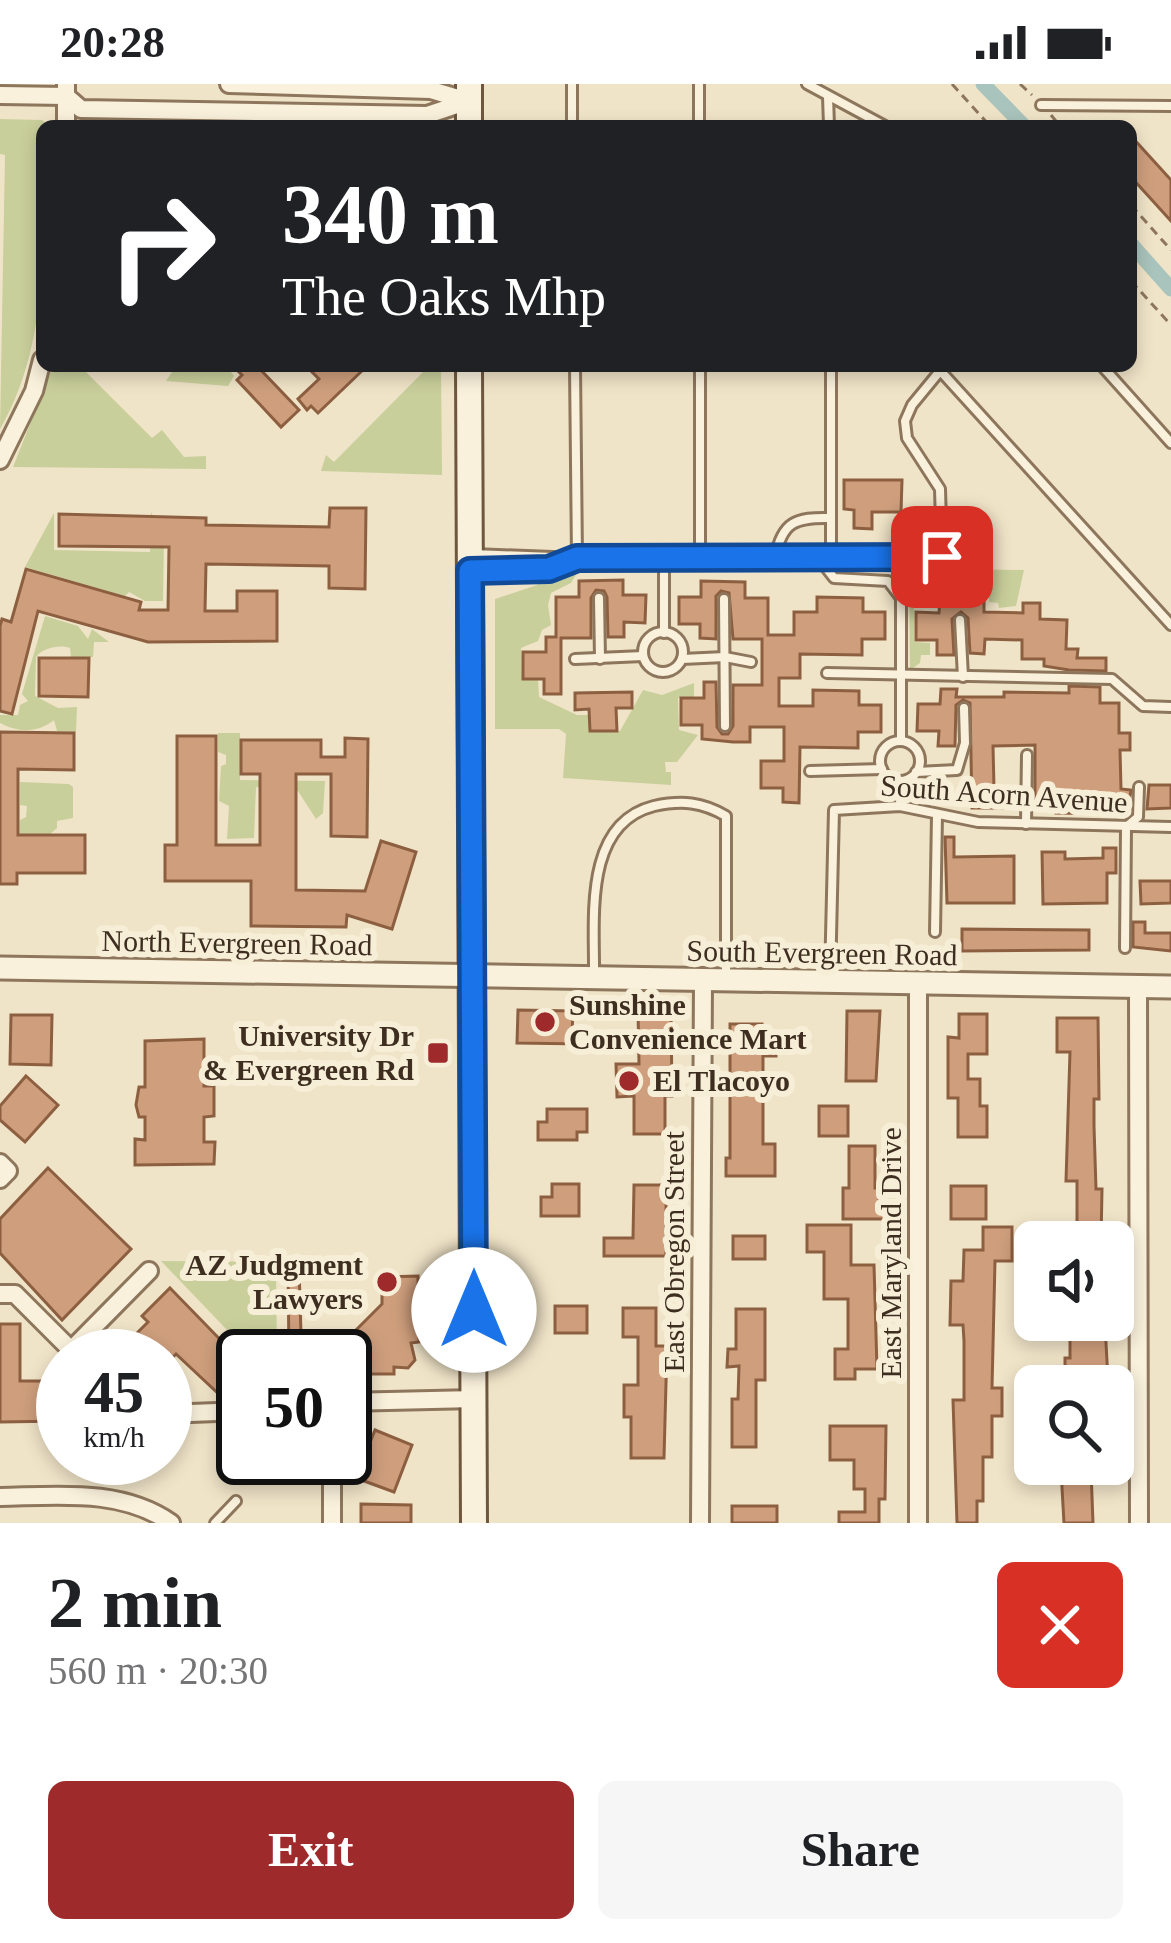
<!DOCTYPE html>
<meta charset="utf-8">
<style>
:root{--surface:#fff;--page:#f6f6f6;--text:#202124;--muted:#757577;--accent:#9e2a2b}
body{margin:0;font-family:"Times New Roman",serif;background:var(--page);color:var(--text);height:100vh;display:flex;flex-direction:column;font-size:45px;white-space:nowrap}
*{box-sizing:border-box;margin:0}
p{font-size:39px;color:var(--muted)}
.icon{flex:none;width:66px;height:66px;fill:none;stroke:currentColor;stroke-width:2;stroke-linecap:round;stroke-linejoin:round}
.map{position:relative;height:1439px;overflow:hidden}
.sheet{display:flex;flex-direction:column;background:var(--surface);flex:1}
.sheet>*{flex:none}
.guide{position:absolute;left:36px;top:36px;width:1101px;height:252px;border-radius:18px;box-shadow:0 6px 18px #0003;background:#202124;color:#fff;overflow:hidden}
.buttons{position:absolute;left:1014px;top:1137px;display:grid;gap:24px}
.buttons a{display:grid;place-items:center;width:120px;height:120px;border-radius:18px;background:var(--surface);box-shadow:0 6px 18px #0003;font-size:60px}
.speed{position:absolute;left:36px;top:1245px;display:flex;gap:24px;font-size:60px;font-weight:700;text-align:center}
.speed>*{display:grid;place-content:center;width:156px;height:156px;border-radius:50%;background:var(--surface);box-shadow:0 6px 18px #0003;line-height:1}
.speed small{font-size:30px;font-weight:400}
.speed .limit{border:6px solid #111;border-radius:18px;background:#fff;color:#111}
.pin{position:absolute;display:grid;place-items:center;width:102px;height:102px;color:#fff;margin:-51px;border-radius:24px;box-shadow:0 6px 18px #0006}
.me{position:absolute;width:132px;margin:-66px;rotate:0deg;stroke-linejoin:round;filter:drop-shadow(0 0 9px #0008)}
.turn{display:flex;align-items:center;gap:42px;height:252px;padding:0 48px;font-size:54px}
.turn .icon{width:156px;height:156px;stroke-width:2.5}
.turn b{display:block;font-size:84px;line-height:102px}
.round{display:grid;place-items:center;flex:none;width:126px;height:126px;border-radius:18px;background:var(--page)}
.overview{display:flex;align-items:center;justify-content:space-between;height:204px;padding:0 48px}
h1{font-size:72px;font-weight:700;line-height:90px}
.button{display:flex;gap:24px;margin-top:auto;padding:24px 48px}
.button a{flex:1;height:138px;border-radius:18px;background:var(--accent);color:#fff;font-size:48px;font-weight:700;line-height:138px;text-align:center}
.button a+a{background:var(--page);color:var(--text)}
.status{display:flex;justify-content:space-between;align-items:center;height:84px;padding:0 60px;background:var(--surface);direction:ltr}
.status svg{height:33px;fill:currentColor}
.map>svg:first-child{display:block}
.green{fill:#c9cf9b}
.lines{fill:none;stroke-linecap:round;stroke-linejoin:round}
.canal{stroke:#a9c4bc;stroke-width:15}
.building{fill:#cf9f7d;stroke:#8d5f41;stroke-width:3}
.service-casing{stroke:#8d765c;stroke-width:14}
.minor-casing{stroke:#8d765c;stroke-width:22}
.tertiary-casing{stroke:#8d765c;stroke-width:27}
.secondary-casing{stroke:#6f573f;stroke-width:30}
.path{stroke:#8d765c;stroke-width:3;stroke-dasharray:9 6;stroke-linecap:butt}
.service{stroke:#faf1dc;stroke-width:8}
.minor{stroke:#faf1dc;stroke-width:16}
.tertiary{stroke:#faf1dc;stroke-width:21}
.secondary{stroke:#faf1dc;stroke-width:24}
.route-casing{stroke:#114b97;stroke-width:30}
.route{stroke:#1a73e8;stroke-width:21}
.poi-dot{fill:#9e2a2b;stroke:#f7eed8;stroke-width:4.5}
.labels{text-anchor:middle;stroke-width:12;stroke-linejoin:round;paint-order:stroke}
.street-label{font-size:30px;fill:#3d2e20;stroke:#f7eed8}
.poi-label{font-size:30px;font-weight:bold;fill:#3d2e20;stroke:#f7eed8;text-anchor:start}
</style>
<div class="status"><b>20:28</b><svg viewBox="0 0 49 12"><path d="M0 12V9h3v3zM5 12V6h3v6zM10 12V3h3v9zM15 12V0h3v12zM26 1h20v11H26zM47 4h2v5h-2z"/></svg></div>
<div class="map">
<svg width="1171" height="1439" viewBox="0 0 1171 1439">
<rect width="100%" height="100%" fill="#f0e4c8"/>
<!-- green -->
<g class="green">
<path d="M 0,35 L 42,36 L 49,42 L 42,42 C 42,143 53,254 0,345 L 5,71 L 0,70 Z"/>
<polygon points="53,282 80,282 152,354 162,346 184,373 206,372 206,385 13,383"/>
<polygon points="176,282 226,282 234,292 228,302 166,297"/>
<polygon points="419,282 441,282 442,391 321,387 326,371 334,378 424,287"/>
<polygon points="151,428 164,454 163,517 145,517 129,508 125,512 25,483 54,429 54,466 150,468"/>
<polygon points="909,484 1024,486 1016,522 999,524 998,519 989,518 989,510 966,510 964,523 958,524 957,509 929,510 924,521 914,524 914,558 930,559 930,571 921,571 920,579 910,586"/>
<polygon points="546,489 577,489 571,499 551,509 548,521 551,541 542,546 538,557 521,564 522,592 538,595 539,613 577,631 589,631 590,646 620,647 643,606 662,611 694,599 694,613 678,614 679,646 698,651 677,678 665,678 666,688 671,688 671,701 563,694 566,650 559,645 495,645 495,515 537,501"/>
<path d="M 45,532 L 78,542 L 88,555 L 92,545 L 109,558 L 94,558 L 93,573 L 71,573 L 70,564 C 61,560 42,564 36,573 L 35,612 L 58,624 L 77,623 L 76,648 L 57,647 L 54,636 C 37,650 17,648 0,639 L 0,631 L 18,631 L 20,621 L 28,617 L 22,610 Z"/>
<polygon points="218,649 240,649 240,696 325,697 323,729 316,735 298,707 256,703 254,754 227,755 229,722 219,717 221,682 226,680 226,671 218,668"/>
<polygon points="20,698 69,700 73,703 73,734 57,737 57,744 50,750 36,750 34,773 19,762 20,736 26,733 27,722 20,721"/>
<polygon points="161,1177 276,1178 277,1272 252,1272"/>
</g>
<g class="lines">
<!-- canal -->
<g class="canal">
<polyline points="983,0 1024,42"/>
<polyline points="1131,160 1171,205"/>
</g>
</g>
<!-- building -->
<g class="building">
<polygon points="1131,52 1171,96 1171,137 1131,93"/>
<polygon points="233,282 257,282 299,326 281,343 237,296 242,291"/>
<polygon points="306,282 367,282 318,329 311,322 307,326 298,315 319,295"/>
<polygon points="844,396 902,396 901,428 872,428 872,445 854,444 854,426 844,425"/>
<polygon points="330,424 366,424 365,505 329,504 329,482 206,480 205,527 237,527 237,507 277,507 277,557 148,558 38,527 12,630 0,627 0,542 2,535 11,538 26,485 141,518 139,526 168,526 169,463 59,462 59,430 206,434 206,441 329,443"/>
<polygon points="623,496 623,511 646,511 645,539 624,538 624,553 608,553 607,513 604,507 596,506 591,514 591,554 561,554 561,610 544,610 544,595 523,595 523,568 546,568 546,553 556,553 556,513 579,513 579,497"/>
<polygon points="701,497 745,498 745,514 768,514 768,551 794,551 794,528 817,528 817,513 863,514 863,528 885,528 885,555 862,555 862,571 800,570 800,594 779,594 779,622 813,622 813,606 859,607 859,621 881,621 881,648 858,648 858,664 800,663 799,719 783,718 783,704 761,704 761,677 784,677 784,643 750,643 750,658 733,658 702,655 702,641 681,641 681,614 704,614 704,598 716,598 717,643 722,650 728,650 733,642 733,601 762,601 762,555 733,555 729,509 721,507 716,512 716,555 700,554 700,540 679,540 679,513 701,513"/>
<polygon points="940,513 984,513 984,528 1023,529 1023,519 1040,519 1040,535 1067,536 1066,565 1078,565 1077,574 1106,574 1106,587 1069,586 1044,582 1044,575 1022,575 1022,556 985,555 984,570 970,569 968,534 961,528 952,535 954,571 937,571 937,556 916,556 916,528 939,529"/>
<polygon points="39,574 89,574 88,613 39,612"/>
<polygon points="1069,602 1100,603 1100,619 1119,619 1119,649 1130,649 1130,666 1120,666 1121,705 1131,706 1127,730 1056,729 1056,720 1035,721 1035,661 993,662 994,704 1002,704 1003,724 972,724 970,619 963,616 956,621 955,662 938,662 939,647 917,647 918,620 940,620 941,605 957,605 956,613 1004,613 1004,608 1069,609"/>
<polygon points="632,608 632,624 616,624 617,647 590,647 589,625 575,626 575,609"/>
<polygon points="0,648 74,649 74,686 18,685 18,751 85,751 85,789 17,789 17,800 0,800"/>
<polygon points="177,652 216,652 216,761 260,761 260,690 241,690 241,656 321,656 321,673 345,673 345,654 368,655 367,753 331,752 331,690 296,690 296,806 365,807 381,757 416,768 392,845 347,831 346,843 251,842 251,797 165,797 165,761 177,761"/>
<polygon points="1149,701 1171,701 1171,724 1147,725"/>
<polygon points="945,753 954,753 954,773 1014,772 1014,819 947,819"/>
<polygon points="1103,764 1116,764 1116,789 1107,789 1107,819 1043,820 1042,768 1065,768 1065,775 1103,774"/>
<polygon points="1140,797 1171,797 1171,819 1141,820"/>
<polygon points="1133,838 1145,838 1145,849 1171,849 1171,867 1133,863"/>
<polygon points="962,845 1089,846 1089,866 962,867"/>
<polygon points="518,926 573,927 572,950 581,960 517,959"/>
<polygon points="638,926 671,926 672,1012 665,1012 665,1050 634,1050 634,1012 617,1013 616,980 639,980"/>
<polygon points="847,927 880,927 876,997 846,997"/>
<polygon points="959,930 987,930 987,970 968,970 968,995 980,995 980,1022 987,1022 987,1053 958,1053 958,1014 948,1014 948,953 959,954"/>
<polygon points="11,931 52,931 51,981 10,980"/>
<polygon points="1057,934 1098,934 1099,1015 1094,1015 1094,1042 1096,1105 1102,1105 1101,1158 1054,1158 1054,1144 1077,1144 1077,1097 1066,1097 1070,968 1057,968"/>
<polygon points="730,940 762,940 762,954 776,954 776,972 763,972 763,1060 775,1060 775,1092 726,1092 726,1074 730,1074"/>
<polygon points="204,955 204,1002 214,1002 214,1032 204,1033 204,1058 215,1058 214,1080 135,1081 135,1055 145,1056 145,1033 139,1033 136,1021 139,1003 145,1003 145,957"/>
<polygon points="26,992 58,1021 25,1058 0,1036 0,1022"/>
<rect x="819" y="1022" width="29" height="30"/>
<polygon points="547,1025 587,1025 587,1048 577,1048 577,1056 538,1056 538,1038 547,1038"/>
<polygon points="849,1062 875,1062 875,1104 879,1104 879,1116 885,1116 885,1135 843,1135 843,1104 849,1104"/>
<polygon points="48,1084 131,1165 62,1236 0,1169 0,1135"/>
<polygon points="552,1100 579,1100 579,1132 541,1132 541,1113 552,1113"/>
<polygon points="634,1101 666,1101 666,1172 604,1172 604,1154 633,1154"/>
<rect x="951" y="1102" width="35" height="33"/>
<polygon points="807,1141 851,1141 851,1181 874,1181 877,1285 855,1285 855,1295 835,1295 835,1265 848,1265 848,1215 824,1215 824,1168 807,1168"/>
<polygon points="983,1143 1012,1143 1012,1177 995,1177 992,1304 1002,1304 1002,1332 992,1332 992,1373 983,1373 983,1417 977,1417 977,1439 957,1439 953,1316 964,1316 964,1257 963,1241 950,1241 951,1197 963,1197 964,1166 983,1166"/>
<rect x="733" y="1152" width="32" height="23"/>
<polygon points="288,1182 299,1182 301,1250 352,1250 382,1220 382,1193 418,1192 419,1258 411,1259 415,1276 408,1284 394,1283 394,1290 345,1290 345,1272 289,1272"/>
<polygon points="170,1204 243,1279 243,1296 224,1315 176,1270 165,1281 165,1272 106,1272 128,1249 132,1254 148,1238 142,1232"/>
<rect x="555" y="1222" width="32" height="27"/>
<polygon points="623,1224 656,1224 656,1262 667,1262 664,1374 631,1374 631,1333 624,1333 624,1301 638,1301 638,1253 623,1253"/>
<polygon points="736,1225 765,1225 765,1296 756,1296 756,1363 732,1363 732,1315 738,1315 739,1282 727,1283 728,1265 736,1265"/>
<polygon points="1070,1236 1093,1236 1093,1241 1105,1241 1108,1295 1065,1295 1065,1274 1070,1274"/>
<polygon points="0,1240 20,1240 20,1297 63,1297 63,1337 0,1338"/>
<polygon points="830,1342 886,1342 885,1415 879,1415 879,1439 839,1439 839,1428 865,1428 865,1405 854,1405 854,1376 830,1376"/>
<polygon points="375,1346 412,1361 394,1408 356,1394"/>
<polygon points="1061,1386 1091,1386 1093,1439 1064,1439"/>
<polygon points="361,1420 411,1421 411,1439 361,1439"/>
<rect x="732" y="1422" width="45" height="17"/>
</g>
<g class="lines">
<!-- service casing -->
<g class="service-casing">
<g id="service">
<polyline points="572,0 572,42"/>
<polyline points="699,0 699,42"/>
<polyline points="807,0 885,42"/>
<polyline points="828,12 829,42"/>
<polyline points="1041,21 1171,22"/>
<polyline points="575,282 577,474"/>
<polyline points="700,282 700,475"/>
<polyline points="831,282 831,474 827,485 834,494 888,497 901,514 901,657"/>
<polyline points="936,282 1171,541"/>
<polyline points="1102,282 1171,359"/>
<polyline points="473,470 604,475 942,473 940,405 907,354 905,337 912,321 940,287"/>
<path d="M 775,474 C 782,438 795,433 831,434"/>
<polyline points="664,475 664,549"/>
<polyline points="472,487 549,485 575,475"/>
<polyline points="599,514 600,575"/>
<polyline points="724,515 725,642"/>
<polyline points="960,536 963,593"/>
<circle cx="663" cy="568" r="20"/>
<polyline points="575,575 643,572"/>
<polyline points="682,575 725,573 751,578"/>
<polyline points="827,589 1112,595 1143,622 1171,623"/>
<circle cx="900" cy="677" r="20"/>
<polyline points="810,687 882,685"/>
<polyline points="916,688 957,686 965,659 964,624"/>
<polyline points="900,722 901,697"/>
<polyline points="1026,740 1027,671"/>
<polyline points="935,848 937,731"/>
<polyline points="1125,864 1126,743 1138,733 1139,703"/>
<path d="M 594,894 C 595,837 582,740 654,722 C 682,716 702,718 726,732 L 726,893"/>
<polyline points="830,895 834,726 900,722 978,738 1171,743"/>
<polyline points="215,1439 236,1417"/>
</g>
</g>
<!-- minor casing -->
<g class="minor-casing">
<g id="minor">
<polyline points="229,0 431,6 468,17"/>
<polyline points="0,11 66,12 81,25 427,31 469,17"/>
<polyline points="66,42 66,0"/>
<polyline points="0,376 34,307 42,276"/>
<polyline points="918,899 918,1439"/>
<polyline points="1138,903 1139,1439"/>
<polyline points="0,1079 8,1087 0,1095"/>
<polyline points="0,1210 15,1210 76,1271"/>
<polyline points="71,1266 149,1187"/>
<polyline points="345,1318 475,1315"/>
<polyline points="165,1330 243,1327"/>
<polyline points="332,1374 332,1439"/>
<path d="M 0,1413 C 57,1412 121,1404 171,1439"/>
<polyline points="700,1439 703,898"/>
</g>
</g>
<!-- tertiary casing -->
<g class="tertiary-casing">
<polyline id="tertiary" points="0,884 1171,903"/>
</g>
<!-- secondary casing -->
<g class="secondary-casing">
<g id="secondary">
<polyline points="469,0 469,42"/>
<polyline points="469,282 474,1439"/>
</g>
</g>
<!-- path -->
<g class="path">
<polyline points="952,0 990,42"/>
<polyline points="1020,0 1032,11"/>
<polyline points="1051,31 1060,42"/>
<polyline points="1131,121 1171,166"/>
<polyline points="1131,197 1171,241"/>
</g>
<!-- service -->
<use href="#service" class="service"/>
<!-- minor -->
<use href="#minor" class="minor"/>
<!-- tertiary -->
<use href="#tertiary" class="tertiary"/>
<!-- secondary -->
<use href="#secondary" class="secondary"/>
</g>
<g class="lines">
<!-- route casing -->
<g class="route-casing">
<polyline id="route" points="474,1226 470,487 549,485 577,474 942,473"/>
</g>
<!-- route -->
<use href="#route" class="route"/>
</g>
<!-- markers -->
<g class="poi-dot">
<circle cx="545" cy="938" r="12"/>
<rect x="426" y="957" width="24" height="24" rx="6"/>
<circle cx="629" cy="997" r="12"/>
<circle cx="387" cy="1198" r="12"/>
</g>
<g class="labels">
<!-- street labels -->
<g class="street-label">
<text transform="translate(1004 710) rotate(4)" y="10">South Acorn Avenue</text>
<text transform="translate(237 859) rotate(1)" y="10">North Evergreen Road</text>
<text transform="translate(822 869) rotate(1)" y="10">South Evergreen Road</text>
<text transform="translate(674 1168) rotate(-90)" y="10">East Obregon Street</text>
<text transform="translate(891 1169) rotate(-90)" y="10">East Maryland Drive</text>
</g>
<!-- poi labels -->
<g class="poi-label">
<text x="569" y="931">Sunshine<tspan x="569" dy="34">Convenience Mart</tspan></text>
<text x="414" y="962" text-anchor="end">University Dr<tspan x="414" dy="34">&amp; Evergreen Rd</tspan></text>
<text x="653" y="1007">El Tlacoyo</text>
<text x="363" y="1191" text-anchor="end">AZ Judgment<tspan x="363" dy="34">Lawyers</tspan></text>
</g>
</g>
</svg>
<div class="buttons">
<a><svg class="icon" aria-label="sound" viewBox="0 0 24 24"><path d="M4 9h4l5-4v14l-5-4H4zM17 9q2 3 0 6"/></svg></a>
<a><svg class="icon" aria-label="search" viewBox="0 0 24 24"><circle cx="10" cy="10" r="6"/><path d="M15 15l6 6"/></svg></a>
</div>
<div class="speed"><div>45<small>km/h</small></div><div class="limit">50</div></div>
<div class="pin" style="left:942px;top:473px;background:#d93025"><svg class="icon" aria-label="arrive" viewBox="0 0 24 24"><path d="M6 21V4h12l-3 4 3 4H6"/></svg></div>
<svg class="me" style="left:474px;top:1226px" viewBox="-20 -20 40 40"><circle r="19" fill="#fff"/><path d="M0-13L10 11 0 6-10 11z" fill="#1a73e8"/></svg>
<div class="guide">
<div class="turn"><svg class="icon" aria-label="right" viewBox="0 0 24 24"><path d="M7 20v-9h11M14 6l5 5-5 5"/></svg><div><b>340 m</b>The Oaks Mhp</div></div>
</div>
</div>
<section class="sheet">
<div class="overview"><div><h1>2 min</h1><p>560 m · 20:30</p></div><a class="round" style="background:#d93025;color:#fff"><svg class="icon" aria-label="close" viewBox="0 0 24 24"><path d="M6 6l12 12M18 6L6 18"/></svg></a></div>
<div class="button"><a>Exit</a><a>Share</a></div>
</section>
